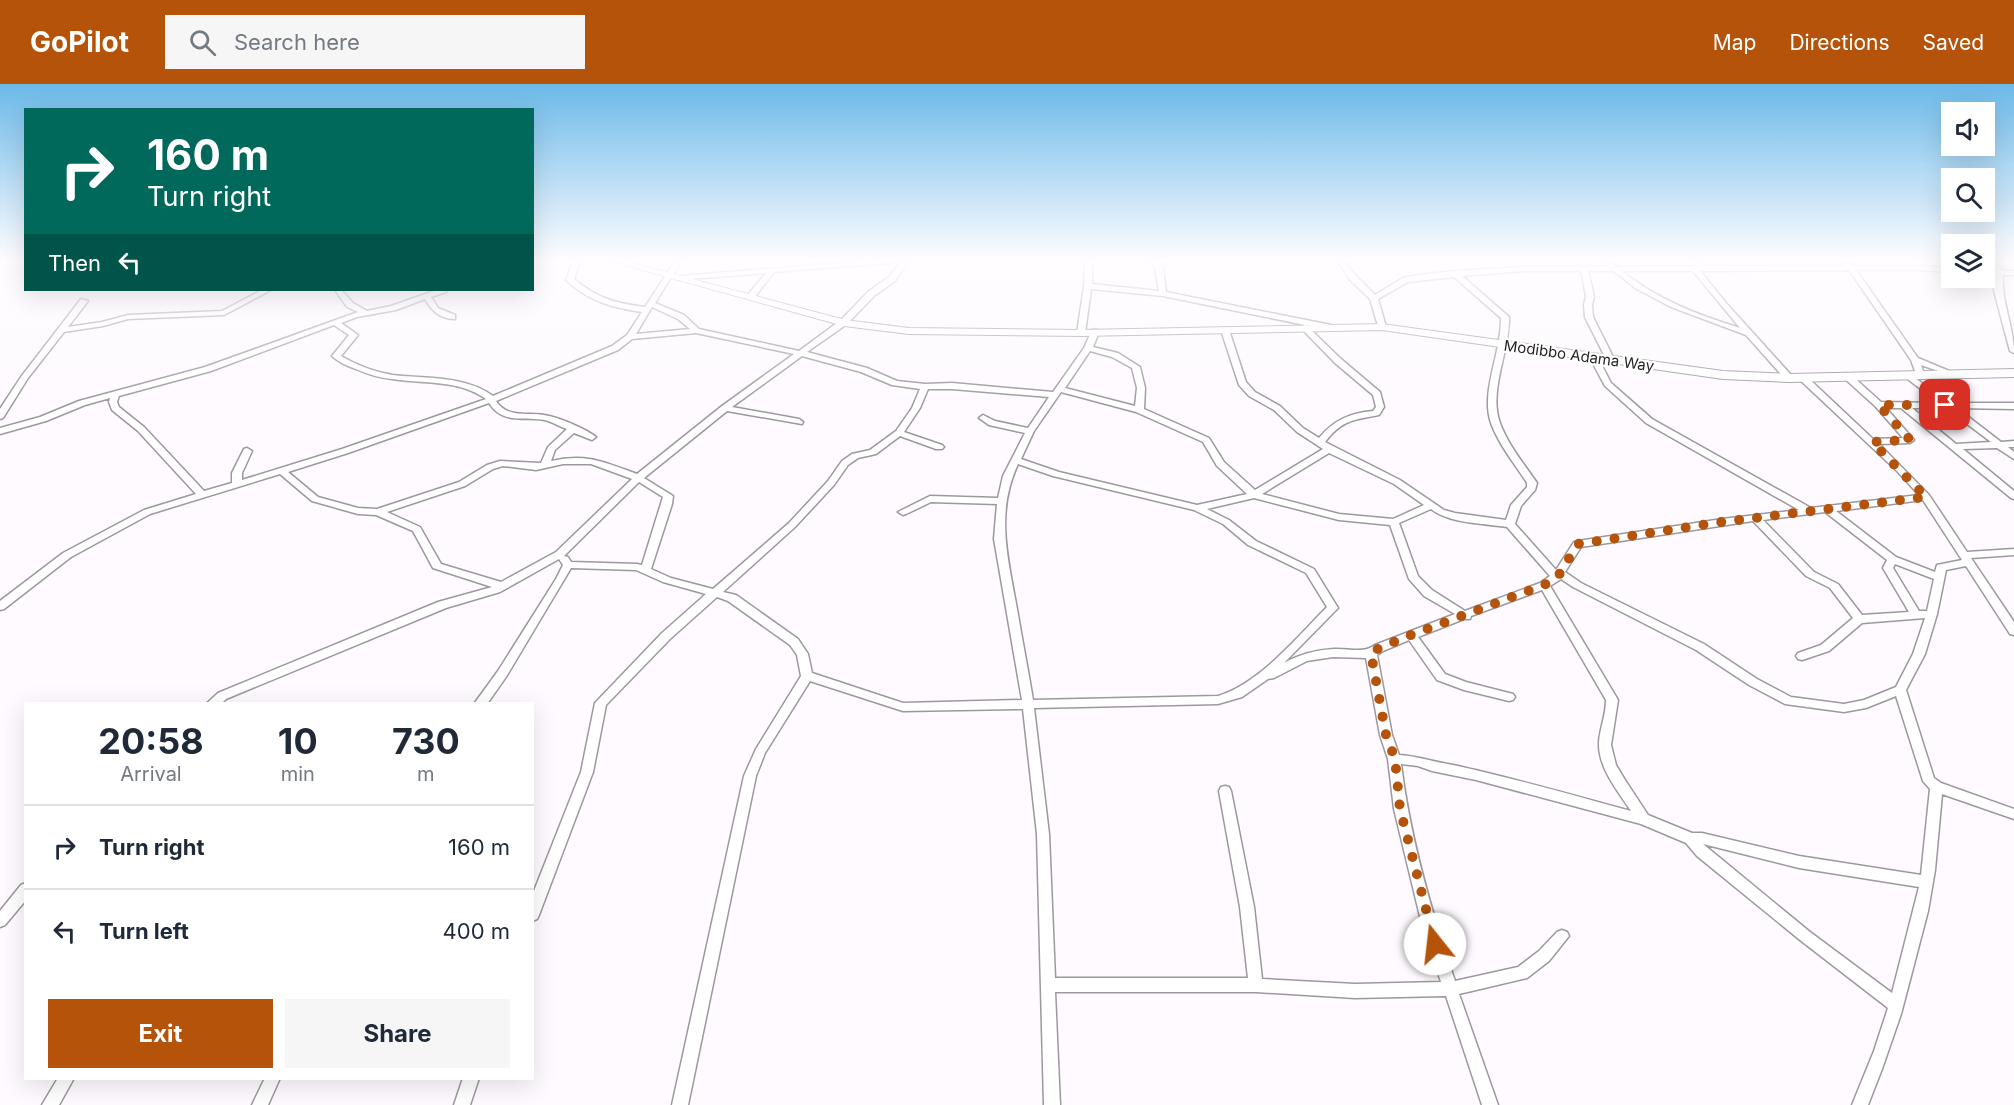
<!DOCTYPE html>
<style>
:root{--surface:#fff;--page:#f6f6f7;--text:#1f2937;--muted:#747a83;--line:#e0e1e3;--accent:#b45309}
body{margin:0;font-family:Inter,sans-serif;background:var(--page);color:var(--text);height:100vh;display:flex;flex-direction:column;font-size:22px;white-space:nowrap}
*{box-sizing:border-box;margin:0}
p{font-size:20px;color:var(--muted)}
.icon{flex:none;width:33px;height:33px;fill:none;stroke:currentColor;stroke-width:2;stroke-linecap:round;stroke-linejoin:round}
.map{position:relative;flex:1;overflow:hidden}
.drawer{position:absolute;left:24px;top:618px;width:510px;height:378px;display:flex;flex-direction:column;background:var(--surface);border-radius:0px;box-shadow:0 6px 24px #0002}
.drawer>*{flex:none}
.hud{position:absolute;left:24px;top:24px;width:510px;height:183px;border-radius:0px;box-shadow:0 6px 24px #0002;background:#00695c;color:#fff;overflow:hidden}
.controls{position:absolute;left:1941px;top:18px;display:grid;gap:12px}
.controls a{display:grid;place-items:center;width:54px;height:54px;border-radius:0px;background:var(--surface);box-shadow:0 6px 24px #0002;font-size:30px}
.pin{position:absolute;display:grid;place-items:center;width:51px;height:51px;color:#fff;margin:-26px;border-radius:12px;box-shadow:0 3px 9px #0006}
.me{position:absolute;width:66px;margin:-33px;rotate:344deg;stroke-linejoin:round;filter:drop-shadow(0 0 4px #0008)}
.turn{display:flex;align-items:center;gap:21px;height:126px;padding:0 24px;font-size:27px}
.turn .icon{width:78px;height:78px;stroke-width:2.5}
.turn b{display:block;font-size:42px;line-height:51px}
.then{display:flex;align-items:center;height:57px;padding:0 24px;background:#0003;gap:12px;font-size:22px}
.eta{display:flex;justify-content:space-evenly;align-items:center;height:102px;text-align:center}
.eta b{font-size:36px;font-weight:700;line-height:42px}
.button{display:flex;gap:12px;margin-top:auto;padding:12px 24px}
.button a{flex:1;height:69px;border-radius:0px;background:var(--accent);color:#fff;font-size:24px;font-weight:700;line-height:69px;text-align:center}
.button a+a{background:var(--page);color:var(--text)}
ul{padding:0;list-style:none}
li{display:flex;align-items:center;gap:18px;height:84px;padding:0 24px;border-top:2px solid var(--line)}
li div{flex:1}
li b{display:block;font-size:22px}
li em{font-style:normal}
header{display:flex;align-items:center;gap:36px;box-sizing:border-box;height:84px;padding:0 30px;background:var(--accent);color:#fff}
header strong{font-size:28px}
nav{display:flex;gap:33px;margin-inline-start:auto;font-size:21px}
.search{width:420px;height:54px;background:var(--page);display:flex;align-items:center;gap:15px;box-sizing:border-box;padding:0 21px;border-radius:0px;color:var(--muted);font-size:22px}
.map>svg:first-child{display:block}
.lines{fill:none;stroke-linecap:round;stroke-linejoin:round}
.street-casing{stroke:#9d989d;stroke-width:3}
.secondary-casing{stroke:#9d989d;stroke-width:2}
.street{fill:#fff;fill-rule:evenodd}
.secondary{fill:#fff;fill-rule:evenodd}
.route{stroke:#b45309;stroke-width:10;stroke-dasharray:0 18}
.labels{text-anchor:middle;stroke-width:4.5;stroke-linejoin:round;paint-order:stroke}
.far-street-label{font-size:15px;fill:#262426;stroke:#fff}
</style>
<header>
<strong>GoPilot</strong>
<div class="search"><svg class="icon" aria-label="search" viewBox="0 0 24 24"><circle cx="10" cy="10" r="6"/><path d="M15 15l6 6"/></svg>Search here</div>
<nav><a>Map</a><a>Directions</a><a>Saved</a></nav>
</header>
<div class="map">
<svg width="2014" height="1021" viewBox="0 0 2014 1021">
<rect width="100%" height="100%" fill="#fefaff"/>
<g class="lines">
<!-- street casing -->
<g class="street-casing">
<g id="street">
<path d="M 573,177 L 580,177 L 574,195 C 598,215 615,219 645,223 L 675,177 L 681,177 L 655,219 L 684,231 L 699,245 L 799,267 L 841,236 L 869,207 L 889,193 L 902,177 L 908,177 L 895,197 L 875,211 L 847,240 L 807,268 L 867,284 L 897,297 L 925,300 L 952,299 L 1053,308 L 1084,264 L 1092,246 L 1098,246 L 1099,248 L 1093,263 L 1118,269 L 1140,283 L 1145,304 L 1144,325 L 1209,354 L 1224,378 L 1255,406 L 1323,365 L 1297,348 L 1274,326 L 1249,312 L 1239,301 L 1221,246 L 1222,244 L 1228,244 L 1229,246 L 1246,298 L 1255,308 L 1280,322 L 1303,344 L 1319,354 C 1334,336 1350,329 1373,327 L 1376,323 L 1373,311 L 1335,279 L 1302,245 L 1301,243 L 1305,241 L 1163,212 L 1091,205 L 1085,249 L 1084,251 L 1078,251 L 1077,249 L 1084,202 L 1085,177 L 1092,177 L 1092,200 L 1159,207 L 1155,183 L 1151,177 L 1158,177 L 1163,183 L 1166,208 L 1331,241 L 1331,245 L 1328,245 L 1306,241 L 1341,275 L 1380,308 L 1384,323 L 1379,331 C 1353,336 1342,336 1325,358 L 1400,396 L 1444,426 L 1455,429 L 1506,436 L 1511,421 L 1527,403 L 1527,399 C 1515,380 1499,361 1491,339 C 1480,307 1502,268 1501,234 L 1454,193 L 1408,198 L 1378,215 L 1386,243 L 1385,245 L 1379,245 L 1370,215 L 1350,196 L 1338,177 L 1344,177 L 1356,192 L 1375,211 L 1403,194 L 1419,191 L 1454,187 L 1524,183 L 1609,183 L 1604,177 L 1611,177 L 1617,183 L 1695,182 L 1696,177 L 1702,177 L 1703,182 L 1846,182 L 1844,180 L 1848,178 L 1853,182 L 1919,182 L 1952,184 L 1952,188 L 1919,186 L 1856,186 L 1918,274 L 1954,289 L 1950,291 L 1921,281 L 1924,290 L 1920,292 L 1916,290 L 1911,276 L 1849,186 L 1700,187 L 1726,219 L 1792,292 L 1792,296 L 1786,296 L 1746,251 L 1671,223 L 1635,204 L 1614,187 L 1588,187 L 1594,212 L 1592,221 L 1593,233 L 1615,277 L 1611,279 L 1607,277 L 1585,233 L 1584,221 L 1586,212 L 1581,187 L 1524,187 L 1462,192 L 1509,233 C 1510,267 1488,307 1500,339 C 1508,361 1524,380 1537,399 L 1535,406 L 1521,422 L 1515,440 L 1556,486 L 1574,458 L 1578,457 L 1722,435 L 1799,426 L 1646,339 L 1605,302 L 1590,274 L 1591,272 L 1597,272 L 1611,299 L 1652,335 L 1811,424 L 1919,411 L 1897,387 L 1800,296 L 1800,292 L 1806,292 L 1873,355 L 1903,354 L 1876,323 L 1844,294 L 1844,290 L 1850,290 L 1881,318 L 1939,319 L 1905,293 L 1904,291 L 1908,289 L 1950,319 L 2014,319 L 2014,325 L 1957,324 L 2001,358 L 2014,357 L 2014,363 L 2008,363 L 2014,368 L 2014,375 L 1997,364 L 1963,365 L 2014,407 L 2014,415 L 2011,414 L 1901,324 L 1886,324 L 1914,356 L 1910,359 L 1879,360 L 1929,411 L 1967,468 L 2014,465 L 2014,471 L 1971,474 L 2014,538 L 2014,551 L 2010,550 L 1966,482 L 1946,486 L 1937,530 L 1925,570 L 1906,606 L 1934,694 L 1941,699 L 2014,725 L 2014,735 L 1942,710 L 1935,786 L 1928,827 L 1901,930 L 1882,985 L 1868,1021 L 1852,1021 L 1874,967 L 1888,924 L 1800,856 L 1697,772 L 1686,759 L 1641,740 L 1476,696 L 1432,687 L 1418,682 L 1401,680 C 1410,754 1431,827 1455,897 L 1518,883 L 1539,867 L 1557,848 L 1562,846 L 1567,848 L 1569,852 L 1549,877 L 1527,894 L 1459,910 L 1498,1021 L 1482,1021 L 1446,912 L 1355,914 L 1256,908 L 1055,908 L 1060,1021 L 1044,1021 L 1037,750 L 1023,625 L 903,627 L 810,597 L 765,669 L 756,692 L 688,1021 L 672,1021 L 744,692 L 756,665 L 801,592 L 797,571 L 790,561 L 728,517 L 717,513 L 670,555 L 606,621 L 593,688 L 539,831 L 537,835 L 532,837 L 532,812 L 581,688 L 595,619 L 662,549 L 706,510 L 663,498 L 636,486 L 571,484 L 506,593 L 487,620 L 474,620 L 498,587 L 556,495 L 563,481 L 559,475 L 500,508 L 446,524 L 226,615 L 221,620 L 206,620 L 218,609 L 438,518 L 492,503 L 433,484 L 413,447 L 376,431 L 358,430 L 312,417 L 280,390 L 150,430 L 71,473 L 4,525 L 0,526 L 0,517 L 63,469 L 144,426 L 196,410 L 138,347 L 112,326 L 109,318 L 110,314 L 85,321 L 46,337 L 0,350 L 0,344 L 40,333 L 79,317 L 205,283 L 358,228 L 347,223 L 335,206 L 341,206 L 353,219 L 367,227 L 391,222 L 437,206 L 446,206 L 446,208 L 431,213 L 438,224 L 455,231 L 455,235 C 440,235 432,227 425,215 L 396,226 L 357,233 L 341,239 L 358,251 L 341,272 C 356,281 375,288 393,291 C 427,295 464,291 493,312 L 612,262 L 627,251 L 642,228 C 613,224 588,217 566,196 ZM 1622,187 L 1693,187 L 1740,244 C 1698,231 1656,215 1622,187 ZM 652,223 L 678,235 L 690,245 L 636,250 ZM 334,241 L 349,251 L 332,272 C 339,278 347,282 356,285 C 367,290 380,294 392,295 C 424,300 458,295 486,315 L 342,365 L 242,396 L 242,389 L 252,367 L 247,364 L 244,365 L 232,389 L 232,399 L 204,407 L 144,343 L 119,323 L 117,318 L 119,312 L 211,287 ZM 696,249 L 794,270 L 722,322 L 637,390 C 604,378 586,369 551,377 L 555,366 L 574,349 L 592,356 L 596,353 C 588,346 560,334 549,332 C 530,327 509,336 496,317 L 618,266 L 632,255 ZM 1090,267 L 1112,273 L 1132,284 L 1137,304 L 1135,322 L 1065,304 ZM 802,272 L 861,288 L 892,301 L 920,305 L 912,324 L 896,347 L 870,366 L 852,370 L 842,377 L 828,397 L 789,439 L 713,505 L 671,494 L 651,485 L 672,420 L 673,412 L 644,394 L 727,327 L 802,340 L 803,338 L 799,335 L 732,323 ZM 928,305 L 952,305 L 1049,313 L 1028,344 L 995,337 L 983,331 L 979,334 L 989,341 L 1025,349 L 1003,392 L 998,414 L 930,412 L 898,428 L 903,431 L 906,430 L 931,418 L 997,420 L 994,455 L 1022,616 L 903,619 L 812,589 L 808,570 L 798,555 L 736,511 L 723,508 L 795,443 L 834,401 L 848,381 L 858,374 L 876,370 L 900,352 L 936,365 L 942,365 L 944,363 L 942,361 L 904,348 L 920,324 ZM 1061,308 L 1136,328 L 1203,358 L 1217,382 L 1247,410 L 1197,421 L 1059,388 L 1021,375 L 1034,347 ZM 489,319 C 503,341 524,332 545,336 C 553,338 560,343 567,345 L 548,363 L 541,379 L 500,377 L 487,381 L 459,398 L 377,425 L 358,424 L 318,413 L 288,388 L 348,369 ZM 1912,324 L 1946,324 L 1991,358 L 1956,360 ZM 1329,369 L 1394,400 L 1424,421 L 1393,435 L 1339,430 L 1262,410 ZM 563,380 L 591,380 L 632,395 L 556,468 L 501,498 L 441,480 L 420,443 L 387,428 L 465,402 L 493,385 L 503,382 L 536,386 ZM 1018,380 L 1053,392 L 1194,426 L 1223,440 L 1248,461 L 1306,489 L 1327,523 C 1296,554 1260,599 1218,612 L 1033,616 C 1028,585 1022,555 1017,525 C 1008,475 995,429 1018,380 ZM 639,398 L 663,413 L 642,481 L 637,480 L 571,478 L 568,473 L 564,472 ZM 1254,414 L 1339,436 L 1390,441 L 1409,495 L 1424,512 L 1455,530 L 1375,561 C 1364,570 1348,564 1334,565 C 1316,566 1300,570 1284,579 L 1338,524 L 1314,485 L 1256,457 L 1229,436 L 1207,425 ZM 1923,416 L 1962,476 L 1937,481 L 1935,488 L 1896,473 L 1836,427 ZM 1431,425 C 1451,440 1482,439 1507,443 L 1550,492 L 1540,499 L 1465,527 L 1432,506 L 1418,492 L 1399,439 ZM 1825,428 L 1887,476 L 1883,484 L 1909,528 L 1862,531 L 1838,500 L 1814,488 L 1763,436 ZM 1753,437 L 1806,492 L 1830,504 L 1853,534 L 1821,561 L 1798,569 L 1796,572 L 1798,575 L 1802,576 L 1829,567 L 1862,539 L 1925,534 L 1913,570 L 1896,603 L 1864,616 L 1844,620 L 1791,613 L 1757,595 L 1704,560 L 1581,499 L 1565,488 L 1581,463 ZM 1895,480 L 1934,495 L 1927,527 L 1919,527 L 1893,484 ZM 1561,495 L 1573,503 L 1696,566 L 1749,601 L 1785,620 L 1844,628 L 1866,624 L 1896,612 L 1923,697 L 1930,705 L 1921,791 L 1799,772 L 1702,749 L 1692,749 L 1648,731 L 1625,696 L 1616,681 L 1611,661 L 1618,616 L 1550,502 ZM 1542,506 L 1606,616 C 1606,631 1600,644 1599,658 C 1598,684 1618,707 1631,727 C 1572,711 1513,694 1453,681 C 1434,678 1417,672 1399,671 L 1392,651 L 1377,571 L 1383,567 L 1409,556 L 1437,596 L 1464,606 L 1509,617 L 1513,616 L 1515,613 L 1513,610 L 1466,598 L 1445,590 L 1418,553 L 1464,535 L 1470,535 L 1471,532 ZM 1333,573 L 1366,574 L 1380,651 L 1388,675 L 1394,725 L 1423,845 L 1441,898 L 1355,900 L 1262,895 L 1254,823 L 1231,707 L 1229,703 L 1225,702 L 1221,703 L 1219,707 L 1240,823 L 1248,894 L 1055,894 L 1049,750 L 1034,624 L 1218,620 L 1242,613 L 1268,595 L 1274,594 L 1307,577 ZM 1703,760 L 1799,784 L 1919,803 L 1892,909 L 1810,848 Z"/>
<polygon points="867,177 893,177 889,179 774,188 753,215 750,215 746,213 766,189 678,196 674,194 678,192"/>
<path d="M 1990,177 L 1996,177 L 2001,186 L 2014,187 L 2014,191 L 2003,191 C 2001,218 2014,242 2014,269 L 2010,267 L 1994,207 L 1995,191 L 1984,190 L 1984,186 L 1994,186 Z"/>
<polygon points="262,206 271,206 224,231 128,235 103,242 64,248 28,294 3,334 0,335 0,325 21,293 81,215 88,217 68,243 102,238 128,231 222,227"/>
<polygon points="26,799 26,816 5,841 0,843 0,827 21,801"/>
<polygon points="58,994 74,994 59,1021 42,1021"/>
<polygon points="265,994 280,994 268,1021 252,1021"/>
<polygon points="463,994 479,994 470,1021 454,1021"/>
</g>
</g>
<!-- secondary casing -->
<g class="secondary-casing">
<polygon id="secondary" points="610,177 625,177 845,236 909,244 1081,246 1382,240 1723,287 1789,290 2014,285 2014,293 1789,298 1723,295 1382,246 1081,252 909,250 844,242"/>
</g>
<!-- street -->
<use href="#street" class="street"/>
<!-- secondary -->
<use href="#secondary" class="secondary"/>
</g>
<!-- sky -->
<linearGradient id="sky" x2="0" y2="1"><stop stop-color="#6bb9e9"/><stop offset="0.55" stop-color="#fffdff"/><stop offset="1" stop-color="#fffdff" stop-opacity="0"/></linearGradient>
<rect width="2014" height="320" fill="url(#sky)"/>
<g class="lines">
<!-- route -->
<polyline class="route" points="1435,860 1400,725 1395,675 1386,651 1371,570 1379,564 1411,551 1544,501 1557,494 1578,460 1722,438 1926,413 1872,358 1910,356 1879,321 1945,321"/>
</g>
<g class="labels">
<!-- far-street labels -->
<g class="far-street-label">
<text transform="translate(1579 272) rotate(8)" y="5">Modibbo Adama Way</text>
</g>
</g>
</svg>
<div class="controls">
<a><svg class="icon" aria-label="sound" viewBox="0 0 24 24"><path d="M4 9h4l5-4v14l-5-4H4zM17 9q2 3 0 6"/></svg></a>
<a><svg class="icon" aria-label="search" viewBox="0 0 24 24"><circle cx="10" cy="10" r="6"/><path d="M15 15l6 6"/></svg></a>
<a><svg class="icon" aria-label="layers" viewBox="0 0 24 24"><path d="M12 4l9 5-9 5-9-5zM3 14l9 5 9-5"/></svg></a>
</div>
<div class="pin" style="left:1945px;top:321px;background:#d93025"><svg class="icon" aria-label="arrive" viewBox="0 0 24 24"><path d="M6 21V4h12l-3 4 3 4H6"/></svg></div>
<svg class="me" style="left:1435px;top:860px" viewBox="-20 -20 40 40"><circle r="19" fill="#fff"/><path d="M0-13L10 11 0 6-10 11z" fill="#b45309"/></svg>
<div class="hud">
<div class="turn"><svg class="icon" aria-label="right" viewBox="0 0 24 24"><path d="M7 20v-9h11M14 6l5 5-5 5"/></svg><div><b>160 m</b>Turn right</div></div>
<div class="then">Then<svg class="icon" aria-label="left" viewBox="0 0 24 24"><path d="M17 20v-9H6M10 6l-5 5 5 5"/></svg></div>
</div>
<section class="drawer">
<div class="eta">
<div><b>20:58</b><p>Arrival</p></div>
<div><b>10</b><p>min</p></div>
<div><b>730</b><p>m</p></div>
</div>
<ul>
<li><svg class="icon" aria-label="right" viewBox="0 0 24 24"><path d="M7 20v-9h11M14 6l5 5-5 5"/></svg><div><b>Turn right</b></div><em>160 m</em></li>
<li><svg class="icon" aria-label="left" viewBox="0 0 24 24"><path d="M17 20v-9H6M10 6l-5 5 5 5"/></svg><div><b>Turn left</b></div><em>400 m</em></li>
</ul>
<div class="button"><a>Exit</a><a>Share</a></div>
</section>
</div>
